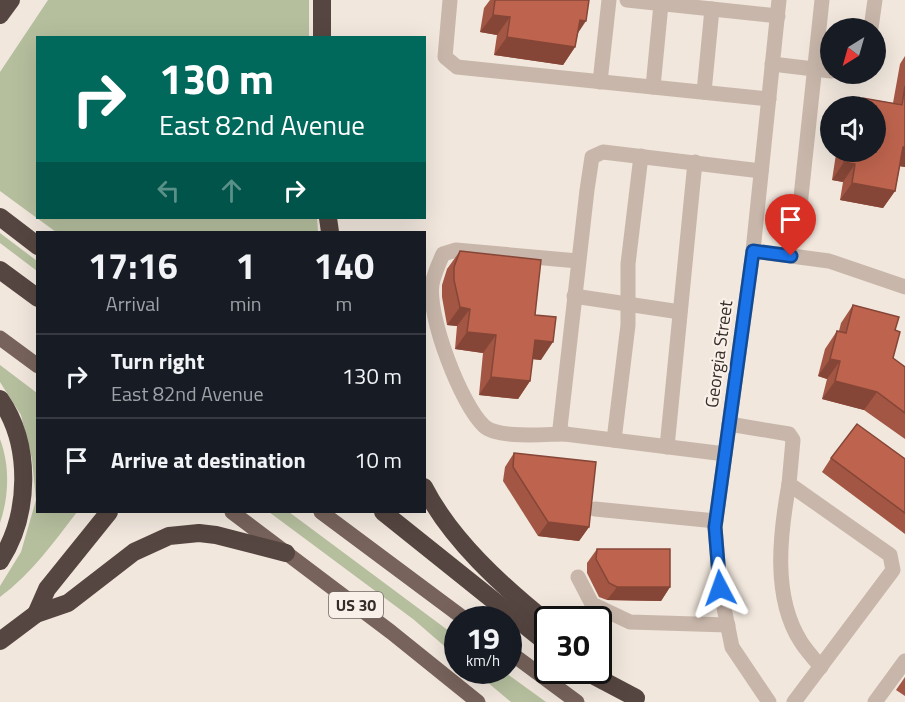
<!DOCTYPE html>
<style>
:root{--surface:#171b24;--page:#20242c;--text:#f1f3f6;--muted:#9ea1a6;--line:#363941}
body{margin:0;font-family:"Titillium Web",sans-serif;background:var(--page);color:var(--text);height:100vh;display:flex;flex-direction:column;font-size:22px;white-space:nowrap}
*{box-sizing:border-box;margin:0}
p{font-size:20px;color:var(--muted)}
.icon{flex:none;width:33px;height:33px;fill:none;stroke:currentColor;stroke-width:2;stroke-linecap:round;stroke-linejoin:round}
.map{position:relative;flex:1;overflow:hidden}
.panel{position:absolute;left:36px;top:231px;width:390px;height:282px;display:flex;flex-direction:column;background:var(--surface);border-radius:0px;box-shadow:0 6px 24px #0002}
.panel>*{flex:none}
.banner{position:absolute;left:36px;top:36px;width:390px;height:183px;border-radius:0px;box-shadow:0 6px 24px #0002;background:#00695c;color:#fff;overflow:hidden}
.needle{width:39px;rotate:217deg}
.fabs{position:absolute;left:820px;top:18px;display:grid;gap:12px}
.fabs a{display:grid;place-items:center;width:66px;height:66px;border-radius:50%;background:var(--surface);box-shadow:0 6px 24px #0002;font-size:30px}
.speed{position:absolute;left:444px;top:606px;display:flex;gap:12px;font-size:30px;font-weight:700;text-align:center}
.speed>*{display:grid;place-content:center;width:78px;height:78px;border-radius:50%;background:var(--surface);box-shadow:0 6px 24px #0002;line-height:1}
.speed small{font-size:15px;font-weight:400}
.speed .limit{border:3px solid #111;border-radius:9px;background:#fff;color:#111}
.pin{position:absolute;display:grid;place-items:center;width:51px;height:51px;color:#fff;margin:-62px -26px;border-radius:50% 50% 50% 0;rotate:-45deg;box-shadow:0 0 6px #0007}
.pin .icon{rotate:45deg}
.me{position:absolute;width:66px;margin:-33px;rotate:356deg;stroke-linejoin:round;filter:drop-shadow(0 0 4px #0008)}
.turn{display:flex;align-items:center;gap:21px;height:126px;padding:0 24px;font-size:27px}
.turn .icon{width:78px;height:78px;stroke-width:2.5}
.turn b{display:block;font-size:42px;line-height:51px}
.lanes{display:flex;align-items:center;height:57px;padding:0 24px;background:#0003;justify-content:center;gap:30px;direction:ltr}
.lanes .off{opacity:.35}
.eta{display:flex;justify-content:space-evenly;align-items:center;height:102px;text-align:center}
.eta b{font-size:36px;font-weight:700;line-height:42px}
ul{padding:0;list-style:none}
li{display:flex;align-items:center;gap:18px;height:84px;padding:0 24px;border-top:2px solid var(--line)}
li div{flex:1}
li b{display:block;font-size:22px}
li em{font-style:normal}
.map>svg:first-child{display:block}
.green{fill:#b5bf9e}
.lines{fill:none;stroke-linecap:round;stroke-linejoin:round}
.minor{stroke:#c8b6aa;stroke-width:15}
.major{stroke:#77635b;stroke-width:15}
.highway{stroke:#564641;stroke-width:18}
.wall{fill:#a35643}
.shaded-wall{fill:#854637}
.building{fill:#be644e;stroke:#854637;stroke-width:1.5}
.route-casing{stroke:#114b97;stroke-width:15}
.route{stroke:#1a73e8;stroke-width:10}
.labels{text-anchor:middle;stroke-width:4.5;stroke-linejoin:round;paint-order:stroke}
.shield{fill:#f9f1e9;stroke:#706763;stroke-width:1.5}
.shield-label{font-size:16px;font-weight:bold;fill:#362c29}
.street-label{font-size:18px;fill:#362c29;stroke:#f9f1e9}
</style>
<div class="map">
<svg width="905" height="702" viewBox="0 0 905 702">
<rect width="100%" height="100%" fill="#f1e7dd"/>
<!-- green -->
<g class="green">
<polygon points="48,0 309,0 309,37 38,38 38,218 317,218 318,232 56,232 0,191 0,72"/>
<polygon points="0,233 37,261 37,271 0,243"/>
<path d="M 0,365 L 37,393 L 38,512 L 77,512 C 54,542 31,574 0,597 L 0,586 L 21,552 L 36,500 L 32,459 L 21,415 L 0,382 Z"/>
<path d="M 0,439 C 10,466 9,496 0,523 Z"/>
<polygon points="269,512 289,512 457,637 457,657 413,619"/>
<polygon points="474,671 503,671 546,702 511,702"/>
</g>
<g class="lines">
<!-- minor -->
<g class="minor">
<polyline points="450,0 445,57 457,67 769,99"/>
<polyline points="627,0 778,16"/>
<polyline points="871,28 875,0"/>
<polyline points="772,64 831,71"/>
<polyline points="600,82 609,0"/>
<polyline points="653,87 661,4"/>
<polyline points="704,92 712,9"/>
<polyline points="800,206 822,0"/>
<polyline points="753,251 829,261 905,287"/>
<polyline points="574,296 680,312"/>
<polyline points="729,424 789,434 793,440 789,484 890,555 893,570 794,702"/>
<path d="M 565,434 C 546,434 498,439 484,426 C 461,405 427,315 432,284 C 434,274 439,263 443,254 L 456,250 L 578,261"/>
<polyline points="614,440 628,325 628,264 641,156"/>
<polyline points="667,447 695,162"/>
<polyline points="725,454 565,434 560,428 587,190 592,157 603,152 761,171"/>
<path d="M 789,484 C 780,533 772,597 801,642 C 806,650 814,659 821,667"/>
<polyline points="595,509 716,521"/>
<polyline points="578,577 592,604 630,622 728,625"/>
<polyline points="769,702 732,647 720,588 715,527 753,251 779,0"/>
<polyline points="875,702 905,661"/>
</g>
<!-- major -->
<g class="major">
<polyline points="0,338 38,366"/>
<polyline points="232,512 391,632 478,702"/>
<polyline points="321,512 466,620"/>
<polyline points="508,651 577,702"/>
</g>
<!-- highway -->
<g class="highway">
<polyline points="0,15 11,0"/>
<polyline points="322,38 322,0"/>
<polyline points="0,217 38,246"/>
<polyline points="328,218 330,232"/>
<polyline points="0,270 38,298"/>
<path d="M 0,399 C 32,445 30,515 0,561"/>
<path d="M 424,487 C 451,540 502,586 548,623"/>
<polyline points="383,512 548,644"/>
<polyline points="36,614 47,589 109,512"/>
<polyline points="0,641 36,614 68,603 134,552 169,536 199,533 216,535 286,553"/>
<polyline points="583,670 636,698"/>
</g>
</g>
<!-- wall -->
<g class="wall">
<polygon points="490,0 589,0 578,33 575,47 563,65 494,55 497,35 480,32 484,8"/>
<polygon points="905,56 905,167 900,166 895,191 883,208 840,200 843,182 832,180 836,154 838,152 876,152 876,106 857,106 863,98 893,103 900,64"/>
<polygon points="460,251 535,315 541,360 532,359 530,381 518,399 479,395 483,353 455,349 457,326 447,325 442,297 442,285 447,269"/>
<polygon points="853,305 895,330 893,358 905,367 905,439 864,410 822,399 827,379 818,376 825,349 837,331 839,331 841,323"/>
<polygon points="514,453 589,527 579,541 538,536 503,481 505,467"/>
<polygon points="831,458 905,459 905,534 822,472"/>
<polygon points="597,549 670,587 661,601 607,600 599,597 587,573 587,563"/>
<polygon points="905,677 905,696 896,690"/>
</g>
<!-- shaded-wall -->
<g class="shaded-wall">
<polygon points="493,15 510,17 497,35 480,32"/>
<polygon points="580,20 586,21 574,39"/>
<polygon points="507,37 575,47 563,65 494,55"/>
<polygon points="903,147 905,147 905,167 891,165"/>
<polygon points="844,162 855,164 843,182 832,180"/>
<polygon points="852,183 895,191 883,208 840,200"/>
<polygon points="460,307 470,309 457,326 447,325"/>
<polygon points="467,332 496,335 483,353 455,349"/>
<polygon points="535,340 553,342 541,360 522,358"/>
<polygon points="830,359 840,361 827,379 818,376"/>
<polygon points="491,377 530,381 518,399 479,395"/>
<polygon points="835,381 877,392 864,410 822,399"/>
<polygon points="548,522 589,527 579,541 538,536"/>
<polygon points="617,587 670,587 661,601 607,600"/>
</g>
<!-- building -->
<g class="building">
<polygon points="495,0 589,0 586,21 580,20 575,47 507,37 510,17 493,15"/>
<polygon points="905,86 905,147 903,147 895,191 852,183 855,164 844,162 846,152 876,152 876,106 861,106 863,98 902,105"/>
<polygon points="460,251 541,260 535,315 556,317 553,342 535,340 530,381 491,377 496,335 467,332 470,309 460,307 454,280 454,267"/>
<polygon points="853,305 899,317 895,330 900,332 893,358 905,367 905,413 877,392 835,381 840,361 830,359 837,331 846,333"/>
<polygon points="857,424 905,459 905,513 831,458"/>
<polygon points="514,453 596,462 589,527 548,522 513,467"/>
<polygon points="597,549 670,549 670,587 617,587 609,583 596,559"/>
</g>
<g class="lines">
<!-- route casing -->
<g class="route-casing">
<polyline id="route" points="720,588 715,527 753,251 791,256"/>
</g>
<!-- route -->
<use href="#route" class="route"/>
</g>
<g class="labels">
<!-- shield labels -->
<rect class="shield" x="329" y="592" width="54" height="26" rx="4.5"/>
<g class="shield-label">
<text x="356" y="611">US 30</text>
</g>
<!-- street labels -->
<g class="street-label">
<text transform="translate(719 354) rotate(-82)" y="6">Georgia Street</text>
</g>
</g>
</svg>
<div class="fabs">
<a><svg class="needle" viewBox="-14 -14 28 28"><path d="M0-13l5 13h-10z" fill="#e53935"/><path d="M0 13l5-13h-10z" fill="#9ea1a6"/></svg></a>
<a><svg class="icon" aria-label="sound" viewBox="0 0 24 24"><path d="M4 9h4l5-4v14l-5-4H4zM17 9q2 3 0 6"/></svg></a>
</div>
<div class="speed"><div>19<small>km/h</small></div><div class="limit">30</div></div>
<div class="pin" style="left:791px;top:256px;background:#d93025"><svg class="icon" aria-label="arrive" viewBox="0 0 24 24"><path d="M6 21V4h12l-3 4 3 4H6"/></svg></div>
<svg class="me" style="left:720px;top:588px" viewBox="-20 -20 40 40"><path d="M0-17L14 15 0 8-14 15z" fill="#1a73e8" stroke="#fff" stroke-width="4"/></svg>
<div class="banner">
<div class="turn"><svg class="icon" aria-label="right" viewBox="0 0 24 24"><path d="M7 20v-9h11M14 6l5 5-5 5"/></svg><div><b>130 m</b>East 82nd Avenue</div></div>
<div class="lanes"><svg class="icon off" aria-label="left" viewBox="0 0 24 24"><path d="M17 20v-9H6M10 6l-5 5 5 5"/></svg><svg class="icon off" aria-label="ahead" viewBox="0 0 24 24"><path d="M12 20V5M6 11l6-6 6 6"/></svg><svg class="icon" aria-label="right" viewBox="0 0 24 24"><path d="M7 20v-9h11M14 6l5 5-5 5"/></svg></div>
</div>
<section class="panel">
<div class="eta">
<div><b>17:16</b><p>Arrival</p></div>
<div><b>1</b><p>min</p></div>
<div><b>140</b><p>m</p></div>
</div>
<ul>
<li><svg class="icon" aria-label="right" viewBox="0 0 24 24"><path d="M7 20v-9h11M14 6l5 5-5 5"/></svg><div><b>Turn right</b><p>East 82nd Avenue</p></div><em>130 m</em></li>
<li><svg class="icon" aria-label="arrive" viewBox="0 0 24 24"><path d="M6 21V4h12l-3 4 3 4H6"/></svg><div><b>Arrive at destination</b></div><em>10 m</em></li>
</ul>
</section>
</div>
